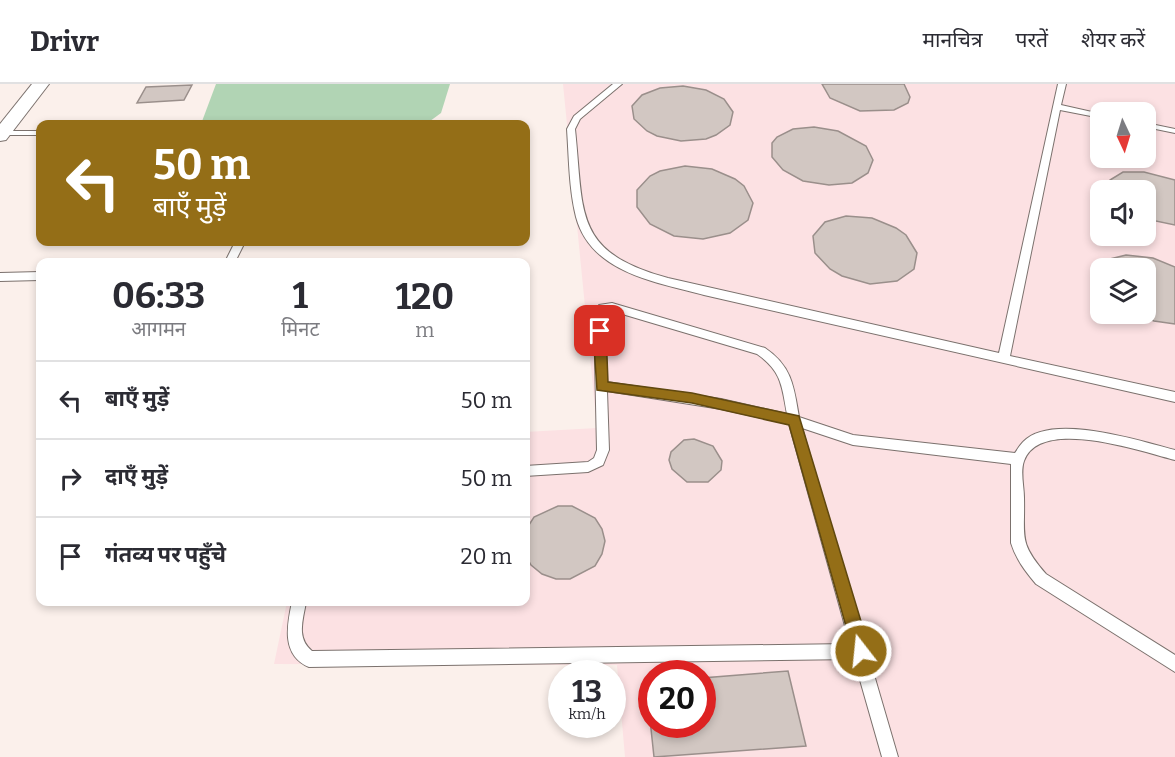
<!DOCTYPE html>
<html lang="hi">
<meta charset="utf-8">
<style>
:root{--surface:#fff;--page:#f2f2f3;--text:#2b2b33;--muted:#7c7c81;--line:#e1e1e2}
body{margin:0;font-family:Bitter,"Noto Sans Devanagari",serif;background:var(--page);color:var(--text);height:100vh;display:flex;flex-direction:column;font-size:22px;white-space:nowrap}
*{box-sizing:border-box;margin:0}
p{font-size:20px;color:var(--muted)}
.icon{flex:none;width:33px;height:33px;fill:none;stroke:currentColor;stroke-width:2;stroke-linecap:round;stroke-linejoin:round}
.map{position:relative;flex:1;overflow:hidden}
.details{position:absolute;left:36px;top:174px;width:494px;height:348px;display:flex;flex-direction:column;background:var(--surface);border-radius:12px;box-shadow:0 3px 9px #0003}
.details>*{flex:none}
.banner{position:absolute;left:36px;top:36px;width:494px;height:126px;border-radius:12px;box-shadow:0 3px 9px #0003;background:#946e17;color:#fff;overflow:hidden}
.needle{width:39px;rotate:176deg}
.fabs{position:absolute;left:1090px;top:18px;display:grid;gap:12px}
.fabs a{display:grid;place-items:center;width:66px;height:66px;border-radius:12px;background:var(--surface);box-shadow:0 3px 9px #0003;font-size:30px}
.speed{position:absolute;left:548px;top:576px;display:flex;gap:12px;font-size:30px;font-weight:700;text-align:center}
.speed>*{display:grid;place-content:center;width:78px;height:78px;border-radius:50%;background:var(--surface);box-shadow:0 3px 9px #0003;line-height:1}
.speed small{font-size:15px;font-weight:400}
.speed .limit{border:9px solid #d22;background:#fff;color:#111}
.pin{position:absolute;display:grid;place-items:center;width:51px;height:51px;color:#fff;margin:-26px;border-radius:12px;box-shadow:0 3px 9px #0006}
.me{position:absolute;width:66px;margin:-33px;rotate:344deg;stroke-linejoin:round;filter:drop-shadow(0 0 4px #0008)}
.turn{display:flex;align-items:center;gap:21px;height:126px;padding:0 18px;font-size:27px}
.turn .icon{width:78px;height:78px;stroke-width:2.5}
.turn b{display:block;font-size:42px;line-height:51px}
.eta{display:flex;justify-content:space-evenly;align-items:center;height:102px;text-align:center}
.eta b{font-size:36px;font-weight:700;line-height:42px}
ul{padding:0;list-style:none}
li{display:flex;align-items:center;gap:18px;height:78px;padding:0 18px;border-top:2px solid var(--line)}
li div{flex:1}
li b{display:block;font-size:22px}
li em{font-style:normal}
header{display:flex;align-items:center;gap:36px;box-sizing:border-box;height:84px;padding:0 30px;background:var(--surface);border-bottom:2px solid var(--line)}
header strong{font-size:28px}
nav{display:flex;gap:33px;margin-inline-start:auto;font-size:21px}
.map>svg:first-child{display:block}
.industrial{fill:#fce1e3;fill-rule:evenodd}
.green{fill:#b1d4b4}
.building{fill:#d2c7c2;stroke:#9a8f8b;stroke-width:1.5}
.lines{fill:none;stroke-linecap:round;stroke-linejoin:round}
.lane-casing{stroke:#7b716d;stroke-width:2}
.street-casing{stroke:#7b716d;stroke-width:2}
.lane{fill:#fff;fill-rule:evenodd}
.street{fill:#fff;fill-rule:evenodd}
.route{fill:#946e17;stroke:#60480f;stroke-width:1.5}
</style>
<header>
<strong>Drivr</strong>
<nav><a>मानचित्र</a><a>परतें</a><a>शेयर करें</a></nav>
</header>
<div class="map">
<svg width="1175" height="673" viewBox="0 0 1175 673">
<rect width="100%" height="100%" fill="#fbf0eb"/>
<!-- industrial -->
<path class="industrial" d="M 563,0 L 1175,0 L 1175,673 L 625,673 L 617,581 L 274,580 L 287,518 L 525,518 L 525,348 L 597,344 ZM 1101,28 L 1146,28 L 1146,74 L 1101,74 ZM 1101,106 L 1146,106 L 1146,152 L 1101,152 ZM 1101,184 L 1146,184 L 1146,230 L 1101,230 ZM 651,590 L 702,590 L 702,640 L 651,640 Z"/>
<!-- green -->
<polygon class="green" points="216,0 450,0 441,29 426,40 201,40"/>
<!-- building -->
<g class="building">
<polygon points="822,0 904,0 910,13 908,19 894,26 860,27 830,14"/>
<polygon points="192,1 184,16 137,19 146,3"/>
<polygon points="683,2 706,6 724,15 733,28 730,41 716,51 706,55 681,57 657,52 647,47 634,35 632,22 642,11 660,4"/>
<polygon points="814,43 838,47 866,62 873,76 868,89 852,99 829,101 803,97 783,86 772,73 772,59 777,53 793,45"/>
<polygon points="685,82 712,85 735,95 744,102 753,119 748,136 730,149 703,155 674,152 650,140 637,123 637,106 650,92 660,87"/>
<polygon points="1123,88 1144,88 1175,96 1175,141 1146,135 1146,106 1109,106 1110,96"/>
<polygon points="846,132 872,134 896,144 906,151 917,169 914,185 897,197 870,200 842,192 830,185 815,169 813,152 825,138"/>
<polygon points="1126,171 1153,174 1175,183 1175,240 1154,237 1136,230 1146,230 1146,184 1101,184 1101,199 1101,182 1106,176"/>
<polygon points="694,355 713,362 722,377 721,386 708,398 687,398 672,385 669,376 671,368 684,356"/>
<polygon points="558,422 572,422 595,434 602,445 605,457 602,470 595,482 570,495 556,495 542,490 531,481 525,470 527,444 534,433"/>
<polygon points="788,587 806,662 654,673 646,598 651,598 651,640 702,640 702,594"/>
</g>
<g class="lines">
<!-- lane casing -->
<g class="lane-casing">
<g id="lane">
<path d="M 613,0 L 622,0 L 580,35 L 575,45 C 584,130 573,168 668,194 L 999,269 L 1058,0 L 1066,0 L 1061,21 L 1101,30 L 1101,34 L 1060,26 L 1010,272 L 1175,308 L 1175,318 L 704,211 C 656,198 591,189 576,133 C 569,105 569,74 567,45 L 574,32 Z"/>
<polygon points="1146,39 1175,45 1175,49 1146,43"/>
<rect x="0" y="47" width="40" height="4"/>
<polygon points="235,158 245,158 235,178 225,178"/>
<polygon points="40,188 40,196 0,197 0,189"/>
<path d="M 612,219 L 765,264 C 792,282 794,303 799,333 L 853,351 L 1015,369 C 1017,366 1020,361 1023,358 C 1051,328 1140,357 1175,366 L 1175,376 C 1143,368 1040,332 1024,377 C 1020,388 1024,402 1024,414 C 1025,453 1018,458 1046,490 L 1175,571 L 1175,588 L 1036,500 C 1025,487 1016,475 1011,459 L 1011,380 L 853,361 L 802,344 L 898,673 L 882,673 L 854,575 L 309,583 C 281,571 287,541 292,518 L 306,518 C 303,536 296,554 312,567 L 850,560 L 789,340 L 721,325 L 607,307 L 609,366 L 603,381 L 588,388 L 525,392 L 525,382 L 588,378 L 594,374 L 597,366 L 594,228 L 599,221 ZM 606,227 L 612,227 L 757,270 C 782,287 782,303 787,330 L 721,315 L 607,298 L 604,229 Z"/>
</g>
</g>
<!-- street casing -->
<g class="street-casing">
<polygon id="street" points="32,0 49,0 6,56 0,57 0,40"/>
</g>
<!-- lane -->
<use href="#lane" class="lane"/>
<!-- street -->
<use href="#street" class="street"/>
</g>
<!-- route -->
<polygon class="route" points="600,242 606,247 608,298 692,309 799,332 870,567 867,573 861,576 855,573 853,567 789,341 692,319 597,306 593,247"/>
</svg>
<div class="fabs">
<a><svg class="needle" viewBox="-14 -14 28 28"><path d="M0-13l5 13h-10z" fill="#e53935"/><path d="M0 13l5-13h-10z" fill="#7c7c81"/></svg></a>
<a><svg class="icon" aria-label="sound" viewBox="0 0 24 24"><path d="M4 9h4l5-4v14l-5-4H4zM17 9q2 3 0 6"/></svg></a>
<a><svg class="icon" aria-label="layers" viewBox="0 0 24 24"><path d="M12 4l9 5-9 5-9-5zM3 14l9 5 9-5"/></svg></a>
</div>
<div class="speed"><div>13<small>km/h</small></div><div class="limit">20</div></div>
<div class="pin" style="left:600px;top:247px;background:#d93025"><svg class="icon" aria-label="arrive" viewBox="0 0 24 24"><path d="M6 21V4h12l-3 4 3 4H6"/></svg></div>
<svg class="me" style="left:861px;top:567px" viewBox="-20 -20 40 40"><circle r="17" fill="#946e17" stroke="#fff" stroke-width="3"/><path d="M0-11L8 9 0 5-8 9z" fill="#fff"/></svg>
<div class="banner">
<div class="turn"><svg class="icon" aria-label="left" viewBox="0 0 24 24"><path d="M17 20v-9H6M10 6l-5 5 5 5"/></svg><div><b>50 m</b>बाएँ मुड़ें</div></div>
</div>
<section class="details">
<div class="eta">
<div><b>06:33</b><p>आगमन</p></div>
<div><b>1</b><p>मिनट</p></div>
<div><b>120</b><p>m</p></div>
</div>
<ul>
<li><svg class="icon" aria-label="left" viewBox="0 0 24 24"><path d="M17 20v-9H6M10 6l-5 5 5 5"/></svg><div><b>बाएँ मुड़ें</b></div><em>50 m</em></li>
<li><svg class="icon" aria-label="right" viewBox="0 0 24 24"><path d="M7 20v-9h11M14 6l5 5-5 5"/></svg><div><b>दाएँ मुड़ें</b></div><em>50 m</em></li>
<li><svg class="icon" aria-label="arrive" viewBox="0 0 24 24"><path d="M6 21V4h12l-3 4 3 4H6"/></svg><div><b>गंतव्य पर पहुँचे</b></div><em>20 m</em></li>
</ul>
</section>
</div>
